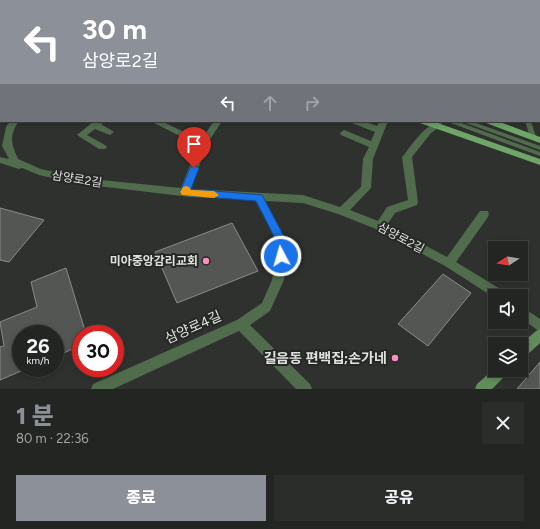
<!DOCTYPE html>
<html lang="ko">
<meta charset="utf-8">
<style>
:root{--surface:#232522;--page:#2b2d2a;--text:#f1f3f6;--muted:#a3a5a5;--line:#404240;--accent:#8c9099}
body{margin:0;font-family:Figtree,"Noto Sans KR",sans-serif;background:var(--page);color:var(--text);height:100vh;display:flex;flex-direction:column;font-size:15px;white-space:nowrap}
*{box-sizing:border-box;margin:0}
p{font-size:13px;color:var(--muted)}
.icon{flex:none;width:22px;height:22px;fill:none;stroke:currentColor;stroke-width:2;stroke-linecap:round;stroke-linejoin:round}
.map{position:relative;height:389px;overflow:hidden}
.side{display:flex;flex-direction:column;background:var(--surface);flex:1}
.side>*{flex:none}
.guide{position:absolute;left:0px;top:0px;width:540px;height:122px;box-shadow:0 2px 6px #0003,0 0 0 1px var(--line);background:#8c9099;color:#fff;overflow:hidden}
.needle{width:26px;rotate:258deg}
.fabs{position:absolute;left:488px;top:241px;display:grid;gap:8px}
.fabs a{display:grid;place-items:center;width:40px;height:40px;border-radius:0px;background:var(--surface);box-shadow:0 2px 6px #0003,0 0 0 1px var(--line);font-size:20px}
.speed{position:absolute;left:12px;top:325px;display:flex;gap:8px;font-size:20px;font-weight:700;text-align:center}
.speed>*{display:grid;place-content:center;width:52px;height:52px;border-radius:50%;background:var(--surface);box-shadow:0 2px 6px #0003,0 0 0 1px var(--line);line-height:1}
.speed small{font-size:10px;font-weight:400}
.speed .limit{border:6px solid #d22;background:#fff;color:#111}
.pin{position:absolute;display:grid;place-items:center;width:34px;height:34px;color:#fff;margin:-41px -17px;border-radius:50% 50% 50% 0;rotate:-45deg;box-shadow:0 0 4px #0007}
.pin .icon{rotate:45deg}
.me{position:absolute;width:44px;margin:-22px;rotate:354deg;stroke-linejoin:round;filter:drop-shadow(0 0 3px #0008)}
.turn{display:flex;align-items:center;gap:14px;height:84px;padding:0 16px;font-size:18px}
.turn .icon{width:52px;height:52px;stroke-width:2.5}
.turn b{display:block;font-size:28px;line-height:34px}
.lanes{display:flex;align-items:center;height:38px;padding:0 16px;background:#0003;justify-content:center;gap:20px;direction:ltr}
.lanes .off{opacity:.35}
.round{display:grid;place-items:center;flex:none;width:42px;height:42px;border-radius:0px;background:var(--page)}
.summary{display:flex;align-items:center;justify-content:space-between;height:68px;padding:0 16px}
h1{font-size:24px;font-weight:800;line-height:30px;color:var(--accent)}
.button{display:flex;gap:8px;margin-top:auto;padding:8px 16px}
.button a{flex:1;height:46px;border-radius:0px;background:var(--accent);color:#fff;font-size:16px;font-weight:800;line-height:46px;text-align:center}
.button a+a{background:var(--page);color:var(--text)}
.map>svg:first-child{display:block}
.building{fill:#535653;stroke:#898c88}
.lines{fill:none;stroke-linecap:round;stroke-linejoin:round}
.service{fill:#506c4d;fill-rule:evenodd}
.minor{fill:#506c4d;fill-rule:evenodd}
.secondary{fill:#618d5b;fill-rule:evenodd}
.primary{fill:#6da666;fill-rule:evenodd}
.trunk{fill:#72b26a;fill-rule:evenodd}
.route{fill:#1a73e8;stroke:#114b97}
.slow{fill:#f59e0b}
.poi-dot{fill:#fc8fc1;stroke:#252824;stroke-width:1.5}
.labels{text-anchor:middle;stroke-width:4;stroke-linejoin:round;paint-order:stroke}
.street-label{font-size:12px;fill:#e0e2e0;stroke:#252824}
.poi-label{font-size:12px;font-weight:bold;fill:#e0e2e0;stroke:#252824;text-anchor:end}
.near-street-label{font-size:14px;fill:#e0e2e0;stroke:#252824}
.near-poi-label{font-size:14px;font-weight:bold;fill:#e0e2e0;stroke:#252824;text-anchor:end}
</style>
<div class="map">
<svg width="540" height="389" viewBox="0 0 540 389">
<rect width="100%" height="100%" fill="#2f312e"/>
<!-- building -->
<g class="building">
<polygon points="0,208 44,220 9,262 0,260"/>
<polygon points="232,223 258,271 177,303 155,252"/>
<polygon points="66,268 86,334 81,334 81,345 55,357 55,334 21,334 21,371 0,380 0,347 4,346 0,322 37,307 31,282"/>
<polygon points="443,274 471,293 428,346 398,324"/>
<polygon points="540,362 540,389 517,389"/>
</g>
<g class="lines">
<!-- service -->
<g class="service">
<rect x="83" y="0" width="7" height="1"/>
<rect x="101" y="0" width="6" height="1"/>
<rect x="345" y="0" width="5" height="1"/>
<rect x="0" y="28" width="1" height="2"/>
<rect x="539" y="72" width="1" height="4"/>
<rect x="539" y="115" width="1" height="4"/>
<polygon points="447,121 456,121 540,152 540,156 448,122"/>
<polygon points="462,121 471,121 540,146 540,150 463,122"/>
<polygon points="525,121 531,121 536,137 535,138 531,138 530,137"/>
</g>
<!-- minor -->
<g class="minor">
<rect x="364" y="0" width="7" height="1"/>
<polygon points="503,0 510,0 503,1"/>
<rect x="0" y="37" width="1" height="4"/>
<path d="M 10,121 L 19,121 C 9,135 11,144 18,159 L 41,169 L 81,178 L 181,188 L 198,145 L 150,121 L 161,121 L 201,140 L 214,121 L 222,121 L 207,144 L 191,189 L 303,195 L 340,207 L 361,187 L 363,159 L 369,147 L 341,135 L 340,133 L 344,130 L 371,141 L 375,132 L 352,123 L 351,121 L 363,121 L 377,126 L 380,121 L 388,121 L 373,159 L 371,188 L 350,210 L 378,221 L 387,207 L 408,200 L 402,157 L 404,155 C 411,146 428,120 441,123 L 442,125 L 431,133 L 412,157 L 418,202 L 417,205 L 395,213 L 387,225 L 447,257 L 480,211 L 488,211 L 489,214 L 488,217 L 456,262 L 505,292 L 507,296 L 495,296 L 495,298 L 445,266 L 376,229 L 338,214 L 303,203 L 265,201 L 288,244 L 284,280 L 270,311 L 250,325 L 310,384 L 312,389 L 296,389 L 239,331 L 113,389 L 91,389 L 93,384 L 237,320 L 262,303 L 272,280 L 278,244 L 255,200 L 190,197 L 81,184 L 39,175 L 22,168 L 19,169 L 0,163 L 0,157 L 9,159 L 2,146 L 6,127 Z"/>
<polygon points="94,121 104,121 101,124 114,132 110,135 95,129 87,135 105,145 107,147 105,149 99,149 77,135"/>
<polygon points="521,306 540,319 540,332 521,318"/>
</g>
<!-- secondary -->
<g class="secondary">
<polygon points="540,329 540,343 526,356 521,358 521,344 536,331"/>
<polygon points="495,368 495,370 509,370 507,374 492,389 475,389 477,384"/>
</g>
<!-- primary -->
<g class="primary">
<rect x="65" y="0" width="8" height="1"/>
<rect x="121" y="0" width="9" height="1"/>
<rect x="429" y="0" width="8" height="1"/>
<polygon points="419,121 432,121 540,159 540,165 420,123"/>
<polygon points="485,121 497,121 540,137 540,143 486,123"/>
</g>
<!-- trunk -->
<g class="trunk">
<polygon points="391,0 400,0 401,1 392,1"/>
<polygon points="419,0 428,0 429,1 420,1"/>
<polygon points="433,0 442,0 443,1 434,1"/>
<rect x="539" y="35" width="1" height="4"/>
<rect x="539" y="50" width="1" height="4"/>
</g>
</g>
<!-- route -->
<polygon class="route" points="194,165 199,168 191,189 262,195 288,244 285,259 281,260 278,259 276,256 278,244 256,201 182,195 180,192 190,168"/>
<!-- slow -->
<polygon class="slow" points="186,186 189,187 191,190 214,191 219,195 214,198 182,195 180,192 183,187"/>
<!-- markers -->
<g class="poi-dot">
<circle cx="206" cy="261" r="4"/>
<circle cx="395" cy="358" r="4"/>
</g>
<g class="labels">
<!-- street labels -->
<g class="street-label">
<text transform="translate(77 179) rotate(9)" y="4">삼양로2길</text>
<text transform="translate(401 238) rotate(28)" y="4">삼양로2길</text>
</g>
<!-- poi labels -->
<g class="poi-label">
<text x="198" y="265">미아중앙감리교회</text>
</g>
<!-- near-street labels -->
<g class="near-street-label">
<text transform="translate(193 327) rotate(-24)" y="5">삼양로4길</text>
</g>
<!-- near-poi labels -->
<g class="near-poi-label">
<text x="387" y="363">길음동 편백집;손가네</text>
</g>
</g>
</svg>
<div class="fabs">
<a><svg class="needle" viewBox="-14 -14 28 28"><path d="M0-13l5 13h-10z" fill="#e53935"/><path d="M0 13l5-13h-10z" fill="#a3a5a5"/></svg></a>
<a><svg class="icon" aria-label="sound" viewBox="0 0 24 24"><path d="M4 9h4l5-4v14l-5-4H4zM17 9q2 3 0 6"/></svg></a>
<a><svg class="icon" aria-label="layers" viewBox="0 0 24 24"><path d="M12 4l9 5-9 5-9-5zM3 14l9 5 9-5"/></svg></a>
</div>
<div class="speed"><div>26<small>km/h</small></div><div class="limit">30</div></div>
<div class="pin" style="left:194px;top:168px;background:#d93025"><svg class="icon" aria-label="arrive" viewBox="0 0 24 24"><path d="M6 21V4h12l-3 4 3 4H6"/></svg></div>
<svg class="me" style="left:281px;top:256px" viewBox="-20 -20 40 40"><circle r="17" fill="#1a73e8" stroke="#fff" stroke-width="3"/><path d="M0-11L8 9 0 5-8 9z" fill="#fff"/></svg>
<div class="guide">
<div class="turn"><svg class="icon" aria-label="left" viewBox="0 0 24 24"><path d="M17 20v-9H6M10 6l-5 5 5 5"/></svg><div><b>30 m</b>삼양로2길</div></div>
<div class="lanes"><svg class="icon" aria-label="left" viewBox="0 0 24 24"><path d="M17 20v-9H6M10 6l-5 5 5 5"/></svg><svg class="icon off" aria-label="ahead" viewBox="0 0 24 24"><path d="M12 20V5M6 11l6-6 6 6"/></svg><svg class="icon off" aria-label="right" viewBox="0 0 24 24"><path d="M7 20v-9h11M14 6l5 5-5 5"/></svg></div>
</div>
</div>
<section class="side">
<div class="summary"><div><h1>1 분</h1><p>80 m · 22:36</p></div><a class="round"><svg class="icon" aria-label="close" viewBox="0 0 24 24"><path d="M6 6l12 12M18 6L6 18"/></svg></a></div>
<div class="button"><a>종료</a><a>공유</a></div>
</section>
